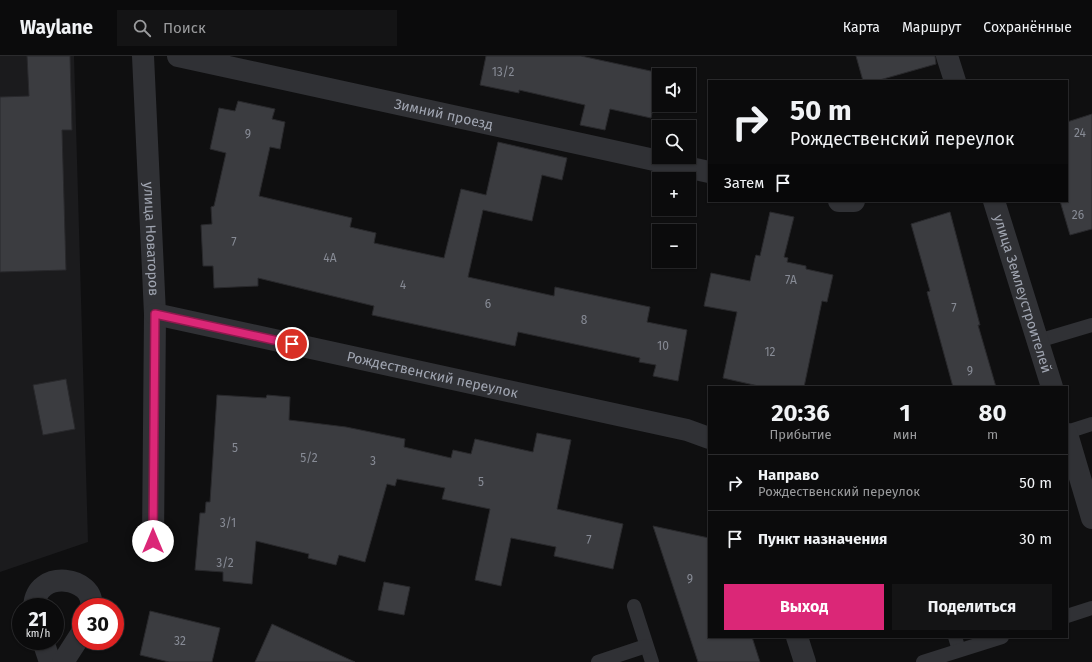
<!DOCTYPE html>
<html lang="ru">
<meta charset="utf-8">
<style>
:root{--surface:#0b0b0c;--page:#141415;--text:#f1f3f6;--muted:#9a9b9d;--line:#2b2b2d;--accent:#db2777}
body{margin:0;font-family:"Fira Sans",sans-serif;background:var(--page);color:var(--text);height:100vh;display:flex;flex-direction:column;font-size:15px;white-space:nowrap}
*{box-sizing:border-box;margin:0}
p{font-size:13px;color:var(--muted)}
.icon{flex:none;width:22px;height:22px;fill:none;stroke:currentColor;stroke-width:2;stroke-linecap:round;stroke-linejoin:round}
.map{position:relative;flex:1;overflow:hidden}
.sheet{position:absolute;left:708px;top:330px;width:360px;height:252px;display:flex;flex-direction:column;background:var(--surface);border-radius:0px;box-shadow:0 1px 3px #0004,0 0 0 1px var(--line)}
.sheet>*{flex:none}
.hud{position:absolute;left:708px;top:24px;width:360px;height:122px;border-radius:0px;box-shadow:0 1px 3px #0004,0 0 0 1px var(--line);background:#0b0b0c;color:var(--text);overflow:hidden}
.tools{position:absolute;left:652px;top:12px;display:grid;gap:8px}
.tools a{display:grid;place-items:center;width:44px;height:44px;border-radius:0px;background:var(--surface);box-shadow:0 1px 3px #0004,0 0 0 1px var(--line);font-size:20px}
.speed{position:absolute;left:12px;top:542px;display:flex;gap:8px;font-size:20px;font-weight:700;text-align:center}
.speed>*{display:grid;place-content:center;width:52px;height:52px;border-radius:50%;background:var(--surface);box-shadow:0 1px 3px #0004,0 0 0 1px var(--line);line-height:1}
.speed small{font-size:10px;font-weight:400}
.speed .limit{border:6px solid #d22;background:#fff;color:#111}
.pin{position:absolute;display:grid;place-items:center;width:34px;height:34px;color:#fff;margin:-17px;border:2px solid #fff;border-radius:50%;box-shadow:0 1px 4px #0007}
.me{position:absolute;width:44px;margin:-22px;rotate:0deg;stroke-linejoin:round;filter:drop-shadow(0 0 3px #0008)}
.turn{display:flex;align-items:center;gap:14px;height:84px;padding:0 16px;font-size:18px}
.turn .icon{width:52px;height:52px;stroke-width:2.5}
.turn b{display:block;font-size:28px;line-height:34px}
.then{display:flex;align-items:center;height:38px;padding:0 16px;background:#0003;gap:8px;font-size:15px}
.eta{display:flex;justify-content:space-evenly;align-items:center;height:68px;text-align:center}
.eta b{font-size:24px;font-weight:700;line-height:28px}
.button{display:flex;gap:8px;margin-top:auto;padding:8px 16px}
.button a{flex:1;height:46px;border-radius:0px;background:var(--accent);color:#fff;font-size:16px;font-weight:700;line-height:46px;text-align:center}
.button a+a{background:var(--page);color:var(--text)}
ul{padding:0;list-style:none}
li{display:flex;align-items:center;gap:12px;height:56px;padding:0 16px;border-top:1px solid var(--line)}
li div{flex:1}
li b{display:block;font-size:15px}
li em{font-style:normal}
header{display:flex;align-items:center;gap:24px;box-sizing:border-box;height:56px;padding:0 20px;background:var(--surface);border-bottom:1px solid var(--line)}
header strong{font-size:19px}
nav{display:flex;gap:22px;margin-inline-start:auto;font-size:14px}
.search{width:280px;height:36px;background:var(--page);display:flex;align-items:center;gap:10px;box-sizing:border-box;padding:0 14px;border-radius:0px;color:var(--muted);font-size:15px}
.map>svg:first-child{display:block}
.built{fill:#1b1b1d}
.building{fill:#3b3c40;stroke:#29292c}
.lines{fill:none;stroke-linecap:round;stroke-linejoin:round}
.lane{stroke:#303135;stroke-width:14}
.street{stroke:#303135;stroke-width:22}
.route-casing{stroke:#8e194d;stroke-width:10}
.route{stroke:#db2777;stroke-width:7}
.labels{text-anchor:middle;stroke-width:4;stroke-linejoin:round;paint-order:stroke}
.number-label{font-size:12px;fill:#878b95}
.street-label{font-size:14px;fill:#a0a5b1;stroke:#0a0a0b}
</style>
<header>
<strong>Waylane</strong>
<div class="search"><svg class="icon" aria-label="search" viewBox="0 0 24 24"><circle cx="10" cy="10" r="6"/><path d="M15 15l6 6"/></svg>Поиск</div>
<nav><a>Карта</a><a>Маршрут</a><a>Сохранённые</a></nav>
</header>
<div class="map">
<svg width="1092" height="606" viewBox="0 0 1092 606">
<rect width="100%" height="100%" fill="#0f0f10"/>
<!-- built -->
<polygon class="built" points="0,0 74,0 88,486 0,516"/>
<!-- building -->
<g class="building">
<polygon points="27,0 70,0 72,74 62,74 66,214 0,216 0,41 29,40"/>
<polygon points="486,0 581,0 660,17 651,62 610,53 605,74 580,69 585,49 519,34 519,37 480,29"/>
<polygon points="856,0 935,0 936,8 876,25 863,25"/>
<polygon points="238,45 275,53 272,63 285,66 280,93 270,91 259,140 352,162 350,171 376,177 374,187 444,202 461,133 486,139 498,86 567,102 562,124 542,119 532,165 483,154 468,221 554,240 555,231 650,251 647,266 687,274 678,325 653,320 656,309 639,306 640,302 518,276 515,290 372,259 374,250 258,222 258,230 214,232 213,210 203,210 201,169 212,168 211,151 214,150 226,97 210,93 219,52 235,55"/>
<polygon points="1092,58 1092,173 1070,179 1060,145 1067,145 1067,66"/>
<polygon points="770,156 794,161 784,201 788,202 787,206 806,210 806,213 833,219 827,246 822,245 804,331 763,331 723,322 737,256 704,250 711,217 750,225 755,202 756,199 760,200"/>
<polygon points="950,156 980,269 978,269 996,331 953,331 927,236 930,235 911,168"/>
<polygon points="66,323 75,373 43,379 33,329"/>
<polygon points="217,339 266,342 267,339 290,341 289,364 346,371 405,383 404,391 451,402 453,394 471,398 475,383 533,396 537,377 571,384 557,453 623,468 613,513 554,500 556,491 511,482 501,530 475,524 490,453 442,443 445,432 397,423 395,430 387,428 365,506 339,499 336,509 308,502 309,498 256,485 252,528 223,525 223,516 195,514 200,457 205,457 206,446 210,446"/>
<polygon points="653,470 709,482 709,581 752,581 760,606 698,606"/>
<polygon points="384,526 410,531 404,559 378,554"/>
<polygon points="150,555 220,572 212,606 169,606 140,599"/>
<polygon points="272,568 355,606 255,606"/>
</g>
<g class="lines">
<!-- lane -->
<g class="lane">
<polyline points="1038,285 1092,269"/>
<polyline points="1067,376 1092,368"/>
<polyline points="634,550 652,606"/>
<polyline points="1067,560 1092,552"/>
<polyline points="955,581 959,594"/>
<polyline points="598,606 646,590"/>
<polyline points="923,606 1002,581"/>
</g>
<!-- street -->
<g class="street">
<path id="s1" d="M 143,0 L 155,258 L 153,485"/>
<path id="s2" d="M 178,0 L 709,116"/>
<polyline points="947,0 955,25"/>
<polyline points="839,145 854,145"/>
<path id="s3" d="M 994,145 L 1052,331"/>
<path id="s4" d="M 155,258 L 687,374 L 709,382"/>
<polyline points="1067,378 1092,462"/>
<path d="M 34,551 C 36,511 96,521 91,551"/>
<polyline points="797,581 805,606"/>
<polyline points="43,585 50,606"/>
<polyline points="63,606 81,578"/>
</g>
</g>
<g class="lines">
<!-- route casing -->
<g class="route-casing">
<polyline id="route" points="153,485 155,258 292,288"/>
</g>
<!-- route -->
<use href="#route" class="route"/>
</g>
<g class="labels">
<!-- number labels -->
<g class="number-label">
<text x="503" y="20">13/2</text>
<text x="1080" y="81">24</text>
<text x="248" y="82">9</text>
<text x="1078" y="163">26</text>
<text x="234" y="190">7</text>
<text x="330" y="206">4А</text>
<text x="791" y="228">7А</text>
<text x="403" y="233">4</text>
<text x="488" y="252">6</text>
<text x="954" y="256">7</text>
<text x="584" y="268">8</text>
<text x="663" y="294">10</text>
<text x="770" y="300">12</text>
<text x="970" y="319">9</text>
<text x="235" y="396">5</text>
<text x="309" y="406">5/2</text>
<text x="373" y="409">3</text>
<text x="481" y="430">5</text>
<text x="228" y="471">3/1</text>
<text x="589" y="488">7</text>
<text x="225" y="511">3/2</text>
<text x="690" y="527">9</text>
<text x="180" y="589">32</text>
</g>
<!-- street labels -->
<g class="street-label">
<text dy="5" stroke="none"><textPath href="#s2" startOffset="272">Зимний проезд</textPath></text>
<text dy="5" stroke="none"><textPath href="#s1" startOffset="183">улица Новаторов</textPath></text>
<text dy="5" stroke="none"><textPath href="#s3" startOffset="97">улица Землеустроителей</textPath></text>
<text dy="5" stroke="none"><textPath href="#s4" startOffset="284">Рождественский переулок</textPath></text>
</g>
</g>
</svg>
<div class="tools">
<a><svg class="icon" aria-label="sound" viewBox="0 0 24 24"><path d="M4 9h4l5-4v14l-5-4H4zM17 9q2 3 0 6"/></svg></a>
<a><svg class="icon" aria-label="search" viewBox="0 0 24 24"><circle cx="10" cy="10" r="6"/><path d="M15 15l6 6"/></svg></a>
<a>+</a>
<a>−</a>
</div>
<div class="speed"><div>21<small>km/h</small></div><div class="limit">30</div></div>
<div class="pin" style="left:292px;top:288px;background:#d93025"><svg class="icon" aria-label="arrive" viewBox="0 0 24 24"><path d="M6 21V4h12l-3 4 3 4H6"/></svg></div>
<svg class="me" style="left:153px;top:485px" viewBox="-20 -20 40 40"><circle r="19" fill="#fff"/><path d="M0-13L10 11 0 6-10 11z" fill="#db2777"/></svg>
<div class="hud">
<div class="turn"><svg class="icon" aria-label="right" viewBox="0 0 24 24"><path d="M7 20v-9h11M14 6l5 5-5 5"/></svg><div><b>50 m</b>Рождественский переулок</div></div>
<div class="then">Затем<svg class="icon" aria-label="arrive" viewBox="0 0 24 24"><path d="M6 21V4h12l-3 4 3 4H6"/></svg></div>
</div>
<section class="sheet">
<div class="eta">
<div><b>20:36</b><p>Прибытие</p></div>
<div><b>1</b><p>мин</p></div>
<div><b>80</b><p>m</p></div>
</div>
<ul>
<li><svg class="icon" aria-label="right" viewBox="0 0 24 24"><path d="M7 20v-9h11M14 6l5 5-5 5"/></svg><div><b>Направо</b><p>Рождественский переулок</p></div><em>50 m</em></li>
<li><svg class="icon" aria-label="arrive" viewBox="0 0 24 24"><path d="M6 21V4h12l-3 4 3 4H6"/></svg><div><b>Пункт назначения</b></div><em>30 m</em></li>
</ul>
<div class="button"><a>Выход</a><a>Поделиться</a></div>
</section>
</div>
